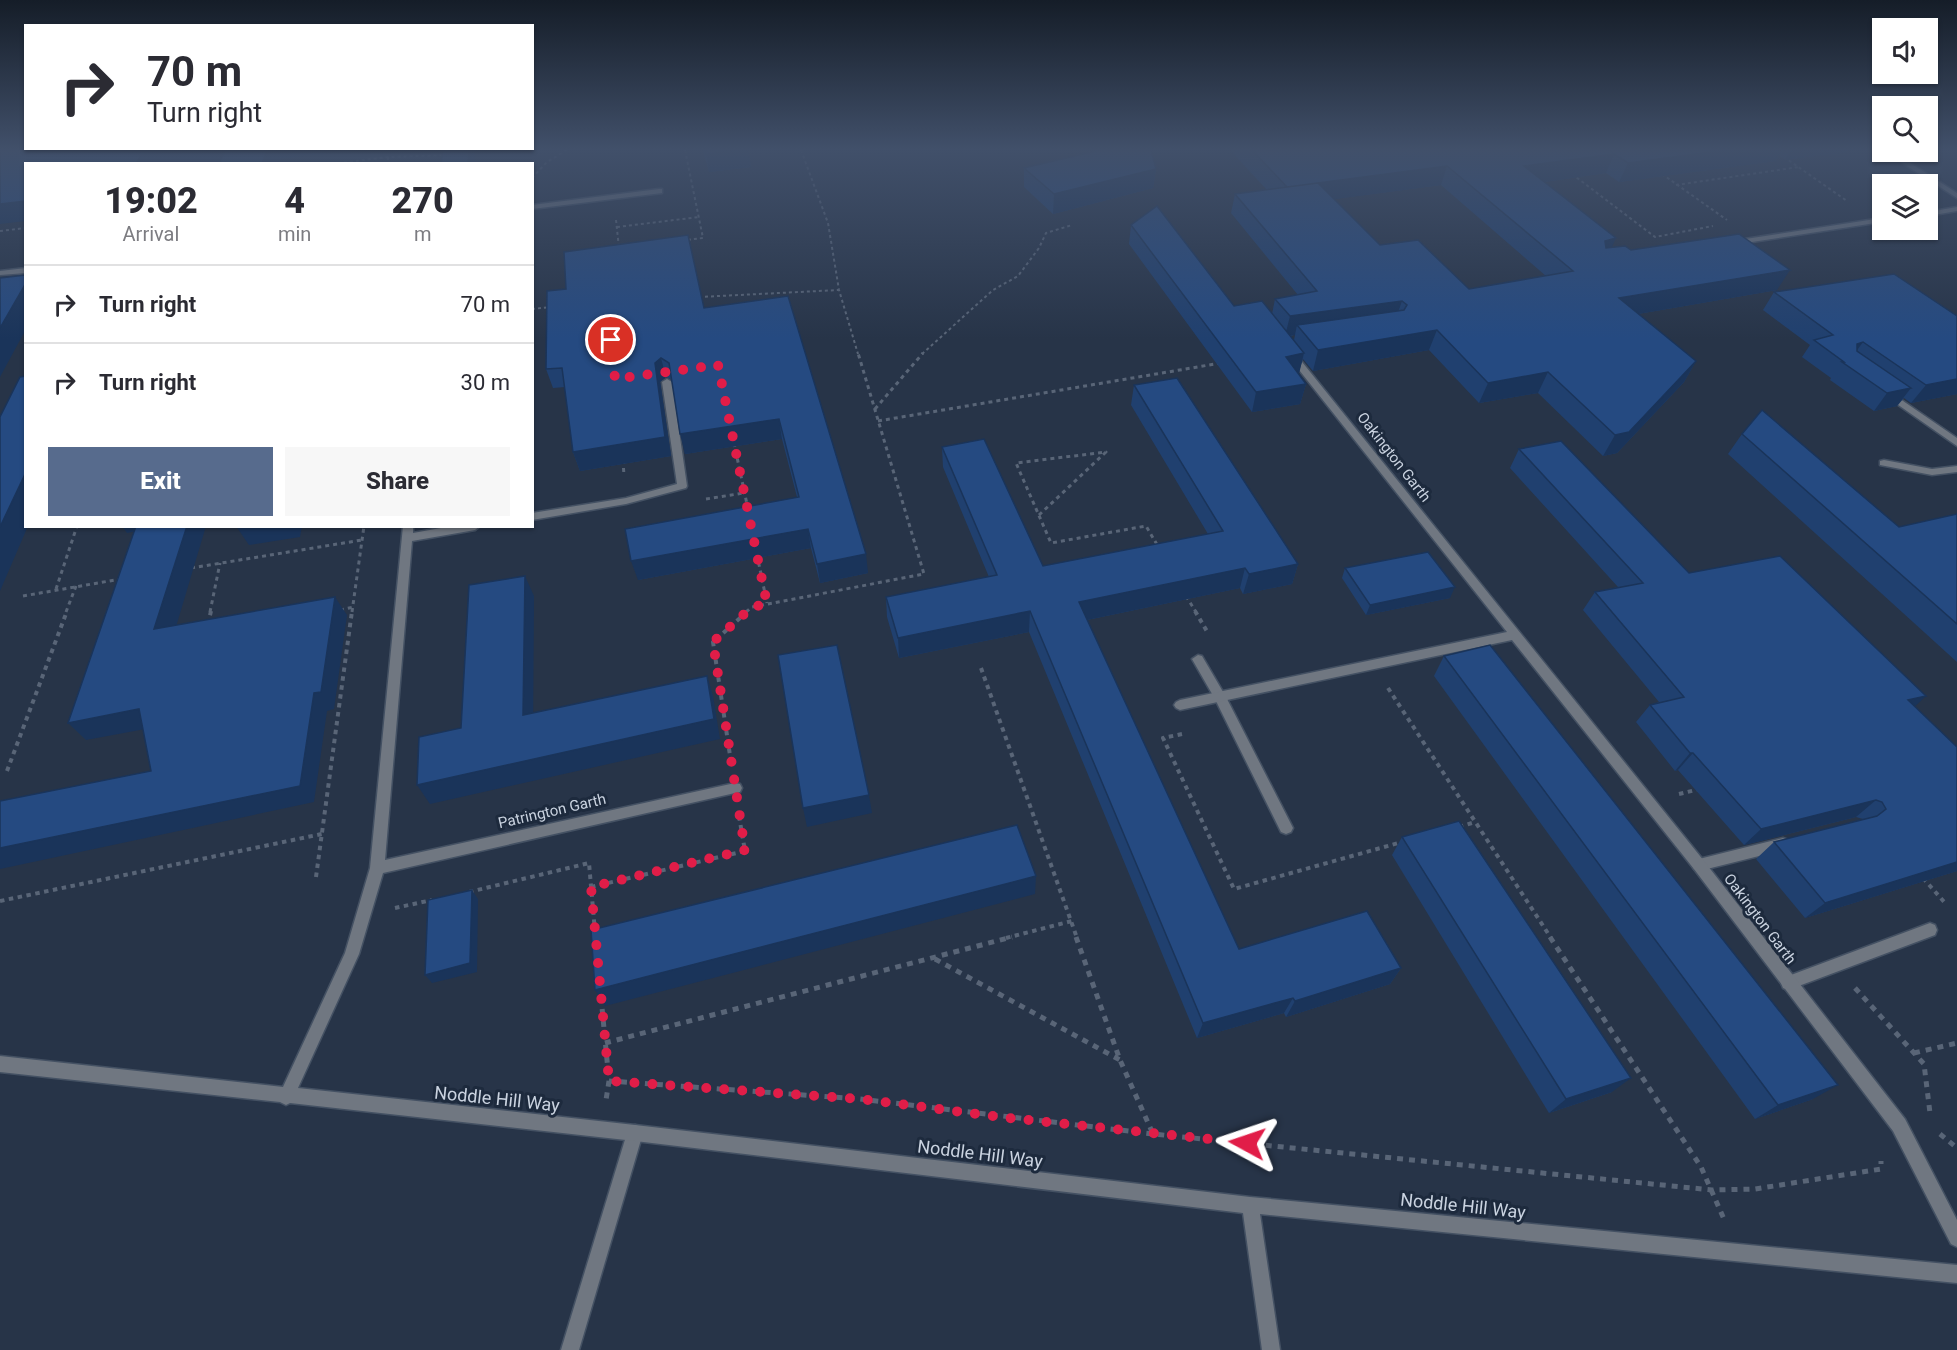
<!DOCTYPE html>
<style>
:root{--surface:#fff;--page:#f7f7f7;--text:#2b2b33;--muted:#7c7c81;--line:#e1e1e2;--accent:#576b8d}
body{margin:0;font-family:Roboto,sans-serif;background:var(--page);color:var(--text);height:100vh;display:flex;flex-direction:column;font-size:22px;white-space:nowrap}
*{box-sizing:border-box;margin:0}
p{font-size:20px;color:var(--muted)}
.icon{flex:none;width:33px;height:33px;fill:none;stroke:currentColor;stroke-width:2;stroke-linecap:round;stroke-linejoin:round}
.map{position:relative;flex:1;overflow:hidden}
.side{position:absolute;left:24px;top:162px;width:510px;height:366px;display:flex;flex-direction:column;background:var(--surface);border-radius:0px;box-shadow:0 2px 4px #0004}
.side>*{flex:none}
.guide{position:absolute;left:24px;top:24px;width:510px;height:126px;border-radius:0px;box-shadow:0 2px 4px #0004;background:#fff;color:var(--text);overflow:hidden}
.controls{position:absolute;left:1872px;top:18px;display:grid;gap:12px}
.controls a{display:grid;place-items:center;width:66px;height:66px;border-radius:0px;background:var(--surface);box-shadow:0 2px 4px #0004;font-size:30px}
.pin{position:absolute;display:grid;place-items:center;width:51px;height:51px;color:#fff;margin:-26px;border:3px solid #fff;border-radius:50%;box-shadow:0 2px 6px #0007}
.me{position:absolute;width:66px;margin:-33px;rotate:275deg;stroke-linejoin:round;filter:drop-shadow(0 0 4px #0008)}
.turn{display:flex;align-items:center;gap:21px;height:126px;padding:0 24px;font-size:27px}
.turn .icon{width:78px;height:78px;stroke-width:2.5}
.turn b{display:block;font-size:42px;line-height:51px}
.eta{display:flex;justify-content:space-evenly;align-items:center;height:102px;text-align:center}
.eta b{font-size:36px;font-weight:800;line-height:42px}
.cta{display:flex;gap:12px;margin-top:auto;padding:12px 24px}
.cta a{flex:1;height:69px;border-radius:0px;background:var(--accent);color:#fff;font-size:24px;font-weight:800;line-height:69px;text-align:center}
.cta a+a{background:var(--page);color:var(--text)}
ul{padding:0;list-style:none}
li{display:flex;align-items:center;gap:18px;height:78px;padding:0 24px;border-top:2px solid var(--line)}
li div{flex:1}
li b{display:block;font-size:22px}
li em{font-style:normal}
.map>svg:first-child{display:block}
.lines{fill:none;stroke-linecap:round;stroke-linejoin:round}
.service-casing{stroke:#445163;stroke-width:3}
.minor-casing{stroke:#445163;stroke-width:3}
.path-far3{stroke:#596577;stroke-width:2;stroke-dasharray:3 3;stroke-linecap:butt}
.path-far2{stroke:#596577;stroke-width:3;stroke-dasharray:4 4;stroke-linecap:butt}
.path-far1{stroke:#596577;stroke-width:4;stroke-dasharray:4.5 4.5;stroke-linecap:butt}
.path{stroke:#596577;stroke-width:5;stroke-dasharray:6 6;stroke-linecap:butt}
.service{fill:#707781;fill-rule:evenodd}
.minor{fill:#707781;fill-rule:evenodd}
.wall{fill:#20406f;fill-rule:evenodd}
.shaded-wall{fill:#1a345a}
.building{fill:#254a81;stroke:#1a345a;stroke-width:1.5}
.route{stroke:#e11d48;stroke-width:10;stroke-dasharray:0 18}
.labels{text-anchor:middle;stroke-width:6;stroke-linejoin:round;paint-order:stroke}
.street-label{font-size:15px;fill:#cad3e0;stroke:#1d2a3d}
.near-street-label{font-size:18px;fill:#cad3e0;stroke:#1d2a3d}
</style>
<div class="map">
<svg width="1957" height="1350" viewBox="0 0 1957 1350">
<rect width="100%" height="100%" fill="#273448"/>
<g class="lines">
<!-- service casing -->
<g class="service-casing">
<g id="service">
<polygon points="1198,655 1202,656 1226,697 1293,828 1291,832 1286,834 1281,832 1215,699 1192,659"/>
<polygon points="1783,838 1788,840 1790,844 1788,848 1783,850 1699,871 1694,869 1692,865 1694,861 1699,859"/>
<polygon points="1930,923 1935,925 1937,930 1935,935 1788,990 1783,988 1781,983 1783,978"/>
<polygon points="635,1125 641,1127 643,1133 579,1350 561,1350 627,1133 629,1127"/>
</g>
</g>
<!-- minor casing -->
<g class="minor-casing">
<g id="minor">
<polygon points="1885,152 1893,152 1957,193 1957,198"/>
<polygon points="659,189 662,189 662,193 532,209 532,205"/>
<polygon points="1957,207 1957,211 1928,216 1928,212"/>
<polygon points="1882,218 1882,222 1732,245 1728,243 1732,241"/>
<polygon points="26,268 26,273 0,275 0,271"/>
<polygon points="1291,351 1294,352 1704,861 1905,1119 1957,1220 1957,1247 1951,1244 1893,1131 1694,869 1512,640 1180,710 1176,708 1174,705 1176,702 1180,700 1507,632 1288,356 1288,352"/>
<polygon points="667,379 672,382 687,486 686,488 626,504 532,520 532,513 626,498 677,484 662,382"/>
<polygon points="1887,390 1957,438 1957,446 1884,395 1884,391"/>
<polygon points="1884,460 1932,469 1957,466 1957,472 1932,475 1880,465 1880,461"/>
<polygon points="403,526 413,526 413,533 452,526 480,526 475,530 412,541 385,860 735,783 740,784 742,788 740,792 735,793 383,873 359,954 298,1088 635,1125 1250,1197 1957,1265 1957,1283 1260,1214 1280,1350 1262,1350 1243,1213 635,1141 290,1103 286,1105 280,1102 0,1072 0,1056 283,1087 345,953 370,868"/>
</g>
</g>
<!-- path-far3 -->
<g class="path-far3">
<polyline points="685,150 703,238 686,240"/>
<polyline points="801,150 828,223 839,290 858,354"/>
<polyline points="388,157 388,164"/>
<polyline points="1784,157 1847,201"/>
<polyline points="332,164 388,157 448,155"/>
<polyline points="1572,174 1655,237 1713,226"/>
<polyline points="1662,174 1727,220"/>
<polyline points="532,178 547,162 567,150"/>
<polyline points="1676,185 1799,167"/>
<polyline points="616,220 619,248"/>
<polyline points="617,227 699,217"/>
<polyline points="0,231 26,228"/>
<polyline points="699,297 839,290"/>
<polyline points="532,309 551,307"/>
<polyline points="922,354 993,290 1018,276 1039,248 1046,233 1072,225"/>
</g>
<!-- path-far2 -->
<g class="path-far2">
<polyline points="875,409 923,353"/>
<polyline points="878,421 1221,363"/>
<polyline points="734,443 748,509"/>
<polyline points="623,460 624,476"/>
<polyline points="706,499 744,493"/>
<polyline points="1039,515 1106,452 1016,463 1051,543 1146,526 1159,548"/>
<polyline points="757,555 767,603"/>
<polyline points="191,568 362,540"/>
<polyline points="56,589 77,526"/>
<polyline points="23,596 121,579"/>
<polyline points="1186,596 1196,612"/>
<polyline points="340,610 354,607"/>
<polyline points="66,612 76,586"/>
<polyline points="210,612 220,563"/>
<polyline points="352,612 364,526"/>
<polyline points="746,612 752,607 924,574 858,353"/>
</g>
<!-- path-far1 -->
<g class="path-far1">
<polyline points="1195,611 1208,633"/>
<polyline points="208,624 211,611"/>
<polyline points="981,668 1077,938"/>
<polyline points="1388,688 1551,938"/>
<polyline points="1182,734 1163,738 1234,889 1402,842"/>
<polyline points="731,762 713,642 748,611"/>
<polyline points="7,771 67,611"/>
<polyline points="1679,794 1700,789"/>
<polyline points="1459,827 1475,822"/>
<polyline points="316,877 352,611"/>
<polyline points="1923,878 1946,904"/>
<polyline points="591,887 745,851 739,816"/>
<polyline points="469,892 589,863 595,932"/>
<polyline points="0,901 322,834"/>
<polyline points="395,908 432,900"/>
<polyline points="1006,938 1072,921"/>
</g>
<!-- path -->
<g class="path">
<polyline points="1076,937 1120,1060 1153,1134"/>
<polyline points="1550,937 1701,1167 1724,1219"/>
<polyline points="935,959 1120,1060"/>
<polyline points="1855,988 1924,1064 1930,1113"/>
<polyline points="601,997 609,1081 606,1100"/>
<polyline points="605,1043 1012,937"/>
<polyline points="1914,1053 1957,1043"/>
<polyline points="609,1081 860,1099 1153,1134 1712,1190 1755,1189 1881,1169 1881,1161"/>
<polyline points="1940,1134 1957,1148"/>
</g>
<!-- service -->
<use href="#service" class="service"/>
<!-- minor -->
<use href="#minor" class="minor"/>
</g>
<!-- wall -->
<g class="wall">
<polygon points="703,150 748,150 751,167 709,172"/>
<path d="M 1230,150 L 1847,150 L 1846,152 L 1785,160 L 1779,155 L 1775,161 L 1619,182 L 1606,173 L 1544,182 L 1612,248 L 1631,250 L 1777,290 L 1638,314 L 1696,361 L 1684,382 L 1617,453 L 1603,456 L 1538,393 L 1479,403 L 1429,350 L 1313,371 L 1303,359 L 1298,374 L 1306,384 L 1300,404 L 1252,412 L 1129,244 L 1131,225 L 1234,306 L 1272,314 L 1275,299 L 1298,295 L 1231,213 L 1235,194 L 1267,190 ZM 1441,185 L 1546,276 L 1469,289 L 1380,245 L 1334,199 ZM 1295,335 L 1294,340 L 1290,336 Z"/>
<polygon points="1024,168 1156,169 1153,188 1053,214 1024,187"/>
<polygon points="1774,292 1957,394 1911,403 1904,398 1897,406 1874,411 1830,380 1831,378 1802,357 1810,345 1763,310"/>
<polygon points="788,296 868,573 820,583 811,548 638,580 797,497 782,439 685,454 672,380 666,377 660,382 671,456 580,471 573,452 565,387 553,388 546,369 704,308"/>
<polygon points="1134,385 1298,564 1292,584 1243,594 1240,588 1087,620 1239,949 1401,968 1390,984 1286,1017 1284,1013 1197,1038 1029,632 899,658 887,617 886,597 989,577 943,467 942,447 1043,566 1208,534 1131,405"/>
<polygon points="1742,434 1899,527 1957,514 1957,662 1728,454"/>
<polygon points="1519,449 1689,573 1915,707 1957,747 1957,871 1805,918 1756,859 1774,842 1863,820 1863,819 1856,817 1744,845 1678,770 1675,771 1636,722 1650,705 1659,702 1583,610 1595,592 1618,587 1510,468"/>
<polygon points="1345,568 1450,598 1366,615 1342,578"/>
<polygon points="1444,656 1813,1099 1755,1119 1434,676"/>
<polygon points="1402,837 1612,1092 1549,1113 1392,855"/>
</g>
<!-- shaded-wall -->
<g class="shaded-wall">
<polygon points="186,150 229,150 237,164 136,164 141,155"/>
<polygon points="267,150 358,150 280,159 278,164 262,164"/>
<polygon points="469,150 475,150 475,164 468,164"/>
<polygon points="736,150 748,150 751,167 709,172 706,154"/>
<polygon points="1726,150 1782,150 1775,161 1619,182 1628,163"/>
<polygon points="1791,150 1847,150 1846,152 1785,160"/>
<polygon points="1614,154 1606,173 1517,186 1524,166"/>
<polygon points="1447,166 1441,185 1283,206 1287,187"/>
<polygon points="1156,169 1153,188 1053,214 1054,194"/>
<polygon points="26,201 26,221 0,224 0,204"/>
<polygon points="1616,238 1607,258 1605,241"/>
<polygon points="1790,270 1777,290 1609,319 1619,298"/>
<polygon points="26,283 26,329 0,377 0,328"/>
<polygon points="1402,301 1395,321 1297,325 1295,335 1285,336 1290,316"/>
<polygon points="1437,330 1429,350 1313,371 1318,350"/>
<polygon points="1863,342 1850,360 1857,344"/>
<polygon points="1304,353 1299,374 1281,377 1286,357"/>
<polygon points="661,358 666,377 660,382 671,456 580,471 573,452 655,363"/>
<polygon points="1696,361 1684,382 1617,453 1603,456 1615,435"/>
<polygon points="1548,372 1538,393 1479,403 1488,383"/>
<polygon points="1957,379 1957,394 1911,403 1926,385"/>
<polygon points="1306,384 1300,404 1252,412 1256,392"/>
<polygon points="1911,388 1897,406 1874,411 1887,393"/>
<polygon points="779,419 782,439 685,454 680,434"/>
<polygon points="26,472 26,526 28,526 0,591 0,527"/>
<polygon points="122,526 163,526 127,533"/>
<polygon points="187,526 206,526 170,647 154,629"/>
<polygon points="236,526 302,526 300,537 249,545"/>
<polygon points="808,529 811,548 638,580 631,561"/>
<polygon points="866,554 868,573 820,583 817,564"/>
<polygon points="1298,564 1292,584 1243,594 1249,574"/>
<polygon points="1245,568 1240,588 1077,622 1079,602"/>
<polygon points="525,576 534,596 533,734 523,715"/>
<polygon points="1455,587 1450,598 1366,615 1370,605"/>
<polygon points="335,597 347,615 334,709 327,711 314,802 0,869 0,848 314,693"/>
<polygon points="1030,611 1029,632 899,658 898,638"/>
<polygon points="707,676 713,696 720,739 430,804 417,785"/>
<polygon points="1926,696 1907,714 1908,700"/>
<polygon points="139,709 156,727 86,740 68,723"/>
<polygon points="1690,753 1693,753 1678,770 1675,771"/>
<polygon points="869,795 872,813 807,827 803,808"/>
<polygon points="1876,800 1856,817 1744,845 1761,829"/>
<polygon points="1957,862 1957,871 1805,918 1825,903"/>
<polygon points="1036,876 1035,894 744,970 605,1006 595,990"/>
<polygon points="472,890 478,899 477,972 432,983 425,975"/>
<polygon points="1401,968 1390,984 1286,1017 1295,1001"/>
<polygon points="1293,998 1284,1013 1197,1038 1203,1023"/>
<polygon points="1631,1078 1612,1092 1549,1113 1566,1099"/>
<polygon points="1838,1085 1813,1099 1755,1119 1778,1105"/>
</g>
<!-- building -->
<g class="building">
<polygon points="0,150 186,150 141,155 136,164 26,164 26,201 0,204"/>
<polygon points="225,150 267,150 262,164 219,164"/>
<polygon points="443,150 469,150 468,164 441,164"/>
<polygon points="705,150 736,150 706,154"/>
<polygon points="1100,150 1151,150 1156,169 1054,194 1024,168"/>
<polygon points="1252,150 1726,150 1628,163 1614,154 1524,166 1616,238 1605,241 1606,248 1625,246 1631,250 1739,234 1790,270 1619,298 1696,361 1629,432 1615,435 1548,372 1488,383 1437,330 1318,350 1297,325 1404,310 1407,305 1402,301 1290,316 1275,299 1317,291 1235,194 1318,183 1380,245 1418,240 1469,289 1573,271 1447,166 1287,187"/>
<polygon points="1157,206 1234,306 1262,301 1304,353 1286,357 1306,384 1256,392 1131,225"/>
<polygon points="688,235 704,308 788,296 866,554 817,564 808,529 631,561 625,529 799,497 779,419 680,434 669,363 661,358 655,363 665,437 573,452 562,368 546,369 547,291 566,289 564,252"/>
<polygon points="1894,274 1957,316 1957,379 1926,385 1863,342 1857,344 1857,351 1911,388 1887,393 1842,362 1844,362 1814,340 1833,335 1774,292"/>
<polygon points="26,275 26,283 0,328 0,278"/>
<polygon points="26,376 26,472 0,527 0,417 20,377"/>
<polygon points="1177,378 1298,564 1249,574 1245,568 1079,602 1239,949 1367,911 1401,968 1295,1001 1293,998 1203,1023 1030,611 898,638 886,597 997,575 942,447 984,439 1043,566 1223,531 1134,385"/>
<polygon points="1762,410 1899,527 1957,514 1957,624 1742,434"/>
<polygon points="1561,441 1689,573 1780,556 1926,696 1908,700 1957,747 1957,862 1825,903 1774,842 1877,816 1886,809 1882,802 1876,800 1761,829 1693,753 1690,753 1650,705 1684,697 1595,592 1643,583 1519,449"/>
<polygon points="136,526 187,526 154,629 335,597 321,692 314,693 300,786 0,848 0,801 151,771 139,709 68,723"/>
<polygon points="1428,552 1455,587 1370,605 1345,568"/>
<polygon points="525,576 523,715 707,676 714,719 417,785 419,737 461,728 469,585"/>
<polygon points="837,645 869,795 803,808 778,655"/>
<polygon points="1490,645 1838,1085 1778,1105 1444,656"/>
<polygon points="1459,821 1631,1078 1566,1099 1402,837"/>
<polygon points="1017,825 1036,876 595,990 591,930"/>
<polygon points="472,890 470,963 425,975 428,900"/>
</g>
<!-- sky -->
<linearGradient id="sky" x2="0" y2="1"><stop stop-color="#151d28"/><stop offset="0.44" stop-color="#41506a"/><stop offset="1" stop-color="#41506a" stop-opacity="0"/></linearGradient>
<rect width="1957" height="339" fill="url(#sky)"/>
<g class="lines">
<!-- route -->
<polyline class="route" points="611,340 615,379 718,365 767,604 752,607 713,642 745,850 591,887 609,1081 860,1099 1009,1118 1247,1143"/>
</g>
<g class="labels">
<!-- street labels -->
<g class="street-label">
<text transform="translate(1394 457) rotate(52)" y="5">Oakington Garth</text>
<text transform="translate(552 811) rotate(-13)" y="5">Patrington Garth</text>
<text transform="translate(1760 919) rotate(53)" y="5">Oakington Garth</text>
</g>
<!-- near-street labels -->
<g class="near-street-label">
<text transform="translate(497 1099) rotate(6)" y="6">Noddle Hill Way</text>
<text transform="translate(980 1154) rotate(7)" y="6">Noddle Hill Way</text>
<text transform="translate(1463 1206) rotate(6)" y="6">Noddle Hill Way</text>
</g>
</g>
</svg>
<div class="controls">
<a><svg class="icon" aria-label="sound" viewBox="0 0 24 24"><path d="M4 9h4l5-4v14l-5-4H4zM17 9q2 3 0 6"/></svg></a>
<a><svg class="icon" aria-label="search" viewBox="0 0 24 24"><circle cx="10" cy="10" r="6"/><path d="M15 15l6 6"/></svg></a>
<a><svg class="icon" aria-label="layers" viewBox="0 0 24 24"><path d="M12 4l9 5-9 5-9-5zM3 14l9 5 9-5"/></svg></a>
</div>
<div class="pin" style="left:611px;top:340px;background:#d93025"><svg class="icon" aria-label="arrive" viewBox="0 0 24 24"><path d="M6 21V4h12l-3 4 3 4H6"/></svg></div>
<svg class="me" style="left:1247px;top:1143px" viewBox="-20 -20 40 40"><path d="M0-17L14 15 0 8-14 15z" fill="#e11d48" stroke="#fff" stroke-width="4"/></svg>
<div class="guide">
<div class="turn"><svg class="icon" aria-label="right" viewBox="0 0 24 24"><path d="M7 20v-9h11M14 6l5 5-5 5"/></svg><div><b>70 m</b>Turn right</div></div>
</div>
<section class="side">
<div class="eta">
<div><b>19:02</b><p>Arrival</p></div>
<div><b>4</b><p>min</p></div>
<div><b>270</b><p>m</p></div>
</div>
<ul>
<li><svg class="icon" aria-label="right" viewBox="0 0 24 24"><path d="M7 20v-9h11M14 6l5 5-5 5"/></svg><div><b>Turn right</b></div><em>70 m</em></li>
<li><svg class="icon" aria-label="right" viewBox="0 0 24 24"><path d="M7 20v-9h11M14 6l5 5-5 5"/></svg><div><b>Turn right</b></div><em>30 m</em></li>
</ul>
<div class="cta"><a>Exit</a><a>Share</a></div>
</section>
</div>
